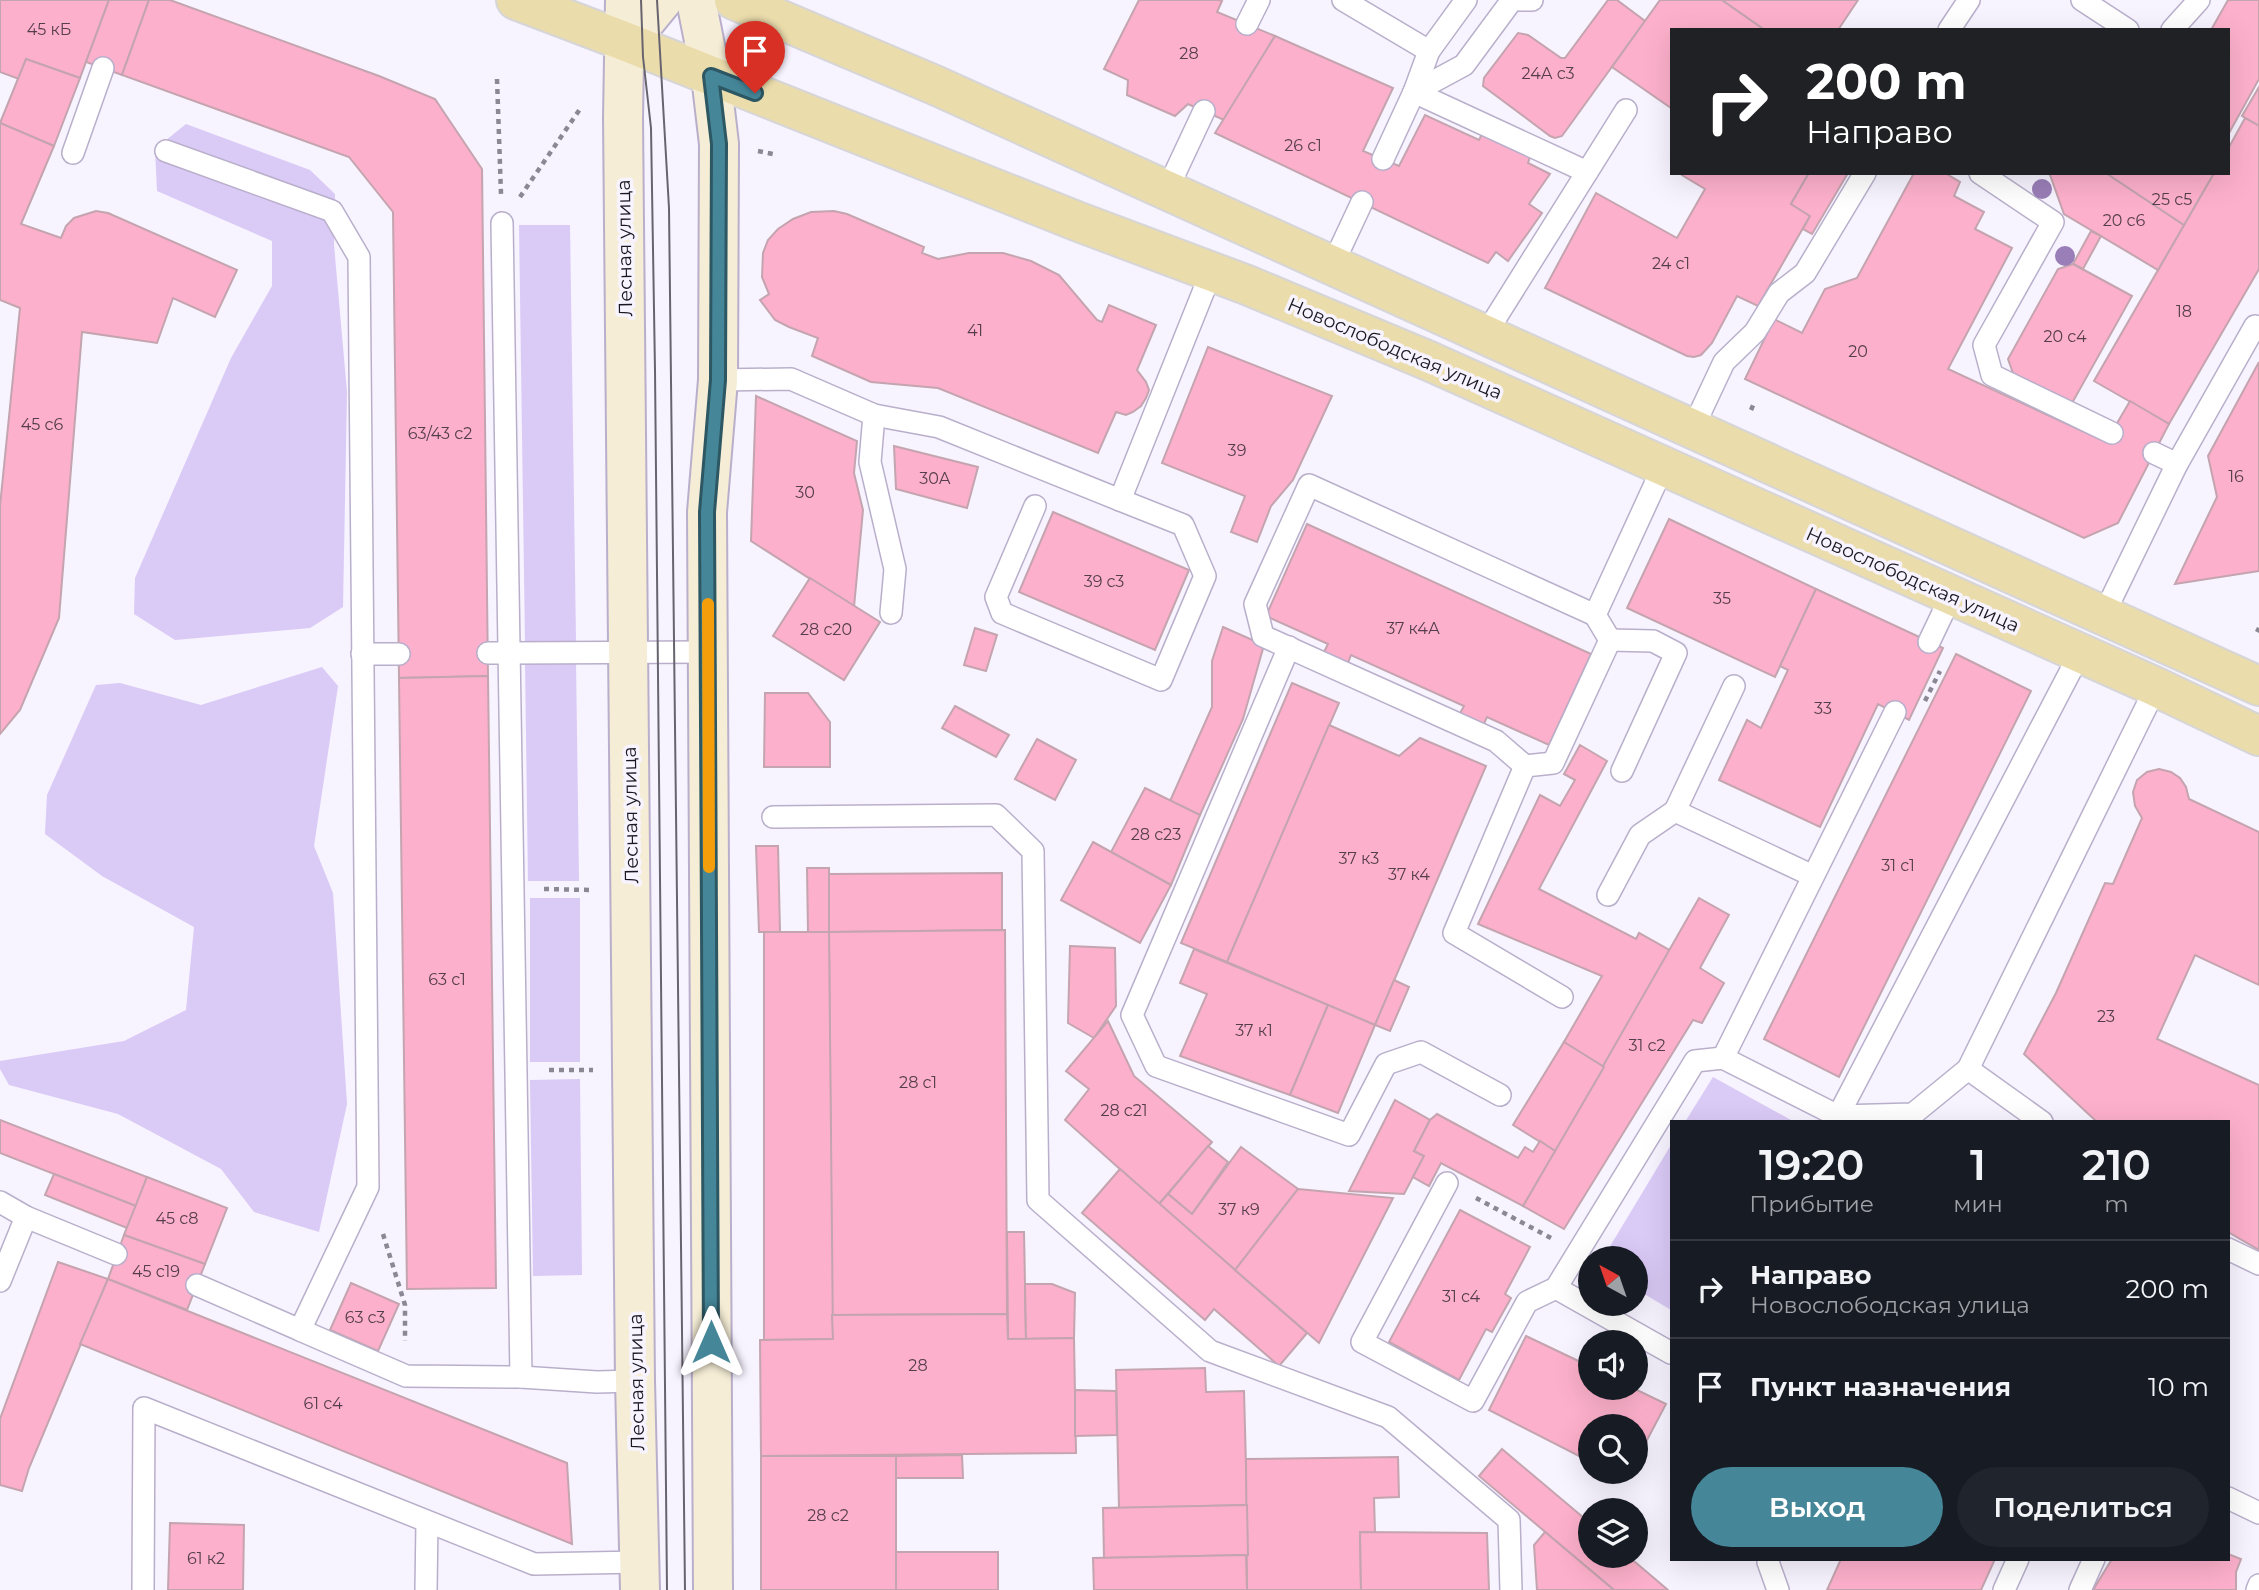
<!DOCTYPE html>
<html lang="ru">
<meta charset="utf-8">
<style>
:root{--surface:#171b24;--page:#20242c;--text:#f1f3f6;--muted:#9ea1a6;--line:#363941;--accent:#458699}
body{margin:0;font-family:Montserrat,sans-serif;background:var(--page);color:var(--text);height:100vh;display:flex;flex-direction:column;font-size:26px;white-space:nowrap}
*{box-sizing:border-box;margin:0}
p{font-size:23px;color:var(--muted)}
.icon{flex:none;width:38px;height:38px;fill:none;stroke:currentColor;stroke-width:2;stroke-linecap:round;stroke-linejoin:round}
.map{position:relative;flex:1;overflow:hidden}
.side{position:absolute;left:1670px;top:1120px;width:560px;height:441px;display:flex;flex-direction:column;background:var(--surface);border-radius:0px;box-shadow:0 7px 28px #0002}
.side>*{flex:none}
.top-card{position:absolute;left:1670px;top:28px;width:560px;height:147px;border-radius:0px;box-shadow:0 7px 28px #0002;background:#202124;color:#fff;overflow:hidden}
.needle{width:46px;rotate:320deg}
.tools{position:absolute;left:1578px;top:1246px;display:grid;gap:14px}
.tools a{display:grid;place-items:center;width:70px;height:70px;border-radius:50%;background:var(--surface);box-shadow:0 7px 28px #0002;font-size:35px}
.pin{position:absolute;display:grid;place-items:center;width:60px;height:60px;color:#fff;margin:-72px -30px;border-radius:50% 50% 50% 0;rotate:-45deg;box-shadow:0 0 7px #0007}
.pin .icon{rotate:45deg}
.me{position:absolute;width:77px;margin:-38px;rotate:0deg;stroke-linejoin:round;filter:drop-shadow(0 0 5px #0008)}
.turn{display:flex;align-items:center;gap:24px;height:147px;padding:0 21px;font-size:32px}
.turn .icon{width:91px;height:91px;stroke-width:2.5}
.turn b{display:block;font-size:49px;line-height:60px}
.eta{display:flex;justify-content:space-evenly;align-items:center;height:119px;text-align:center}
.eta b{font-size:42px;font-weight:600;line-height:49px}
.cta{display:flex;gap:14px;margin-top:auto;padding:14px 21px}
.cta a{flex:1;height:80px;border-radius:42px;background:var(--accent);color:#fff;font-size:28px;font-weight:600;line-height:80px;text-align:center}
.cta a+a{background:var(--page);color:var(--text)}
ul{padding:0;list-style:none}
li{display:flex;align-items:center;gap:21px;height:98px;padding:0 21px;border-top:2px solid var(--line)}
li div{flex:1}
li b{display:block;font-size:26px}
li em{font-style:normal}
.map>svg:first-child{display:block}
.green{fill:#dacaf6}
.building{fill:#fdb0cb;stroke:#c4a4af;stroke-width:2}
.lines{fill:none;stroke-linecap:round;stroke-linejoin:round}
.lane-casing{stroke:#b9afcb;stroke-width:24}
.secondary-casing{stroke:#b9afcb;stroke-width:42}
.primary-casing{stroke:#d6d5d7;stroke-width:42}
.path{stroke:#8b8793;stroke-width:4.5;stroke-dasharray:5 5;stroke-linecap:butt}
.lane{stroke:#fff;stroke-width:21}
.secondary{stroke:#f5edd5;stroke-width:38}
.primary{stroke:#ebdcac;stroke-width:38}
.tram{stroke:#68646f;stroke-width:2}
.tree{fill:#997eb7}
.route-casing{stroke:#2d5763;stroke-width:18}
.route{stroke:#458699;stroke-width:12}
.slow{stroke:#f59e0b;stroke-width:12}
.labels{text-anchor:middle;stroke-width:7;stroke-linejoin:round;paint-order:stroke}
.number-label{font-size:16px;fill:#543d4c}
.street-label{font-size:19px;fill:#1b1721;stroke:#f7f3ff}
</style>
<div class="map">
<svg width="2259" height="1590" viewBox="0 0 2259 1590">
<rect width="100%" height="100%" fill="#f7f3ff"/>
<!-- green -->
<g class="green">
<polygon points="186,124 310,170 335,194 334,245 347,392 343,607 310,628 175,640 134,614 135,578 231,358 272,286 272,241 157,191 155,149"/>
<polygon points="519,225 570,225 576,641 525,642"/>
<polygon points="576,661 579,881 528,881 525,662"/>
<polygon points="322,667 338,686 314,846 333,893 347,1104 319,1232 254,1212 221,1169 118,1114 9,1085 0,1069 0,1061 124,1041 186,1010 194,927 102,876 45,834 47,795 96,685 120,683 201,705"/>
<rect x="530" y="898" width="50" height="164"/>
<polygon points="1713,1077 1791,1120 1791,1122 1685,1122"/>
<polygon points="580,1079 582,1275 533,1276 530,1080"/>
<polygon points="1671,1145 1671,1310 1636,1289 1636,1258 1603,1258"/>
</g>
<!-- building -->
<g class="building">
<polygon points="0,0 109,0 80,78 26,59 19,79 0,72"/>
<polygon points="109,0 149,0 122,75 86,62"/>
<polygon points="149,0 170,0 379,76 435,99 482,169 488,676 399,678 393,212 349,157 122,75"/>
<polygon points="1139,0 1219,0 1222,1 1217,12 1275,36 1224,120 1188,104 1175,116 1127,95 1128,80 1104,69"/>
<polygon points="1608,0 1617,0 1645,21 1562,136 1555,138 1550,136 1483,86 1484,78 1518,33 1528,35 1561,58 1565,58"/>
<polygon points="1660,0 1722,0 1765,30 1671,30 1671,108 1612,67"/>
<polygon points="1722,0 1858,0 1838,30 1765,30"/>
<polygon points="2228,0 2259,0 2259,79 2228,135 2228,30 2211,30"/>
<polygon points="1275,36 1393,88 1363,151 1399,166 1425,115 1479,140 1483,132 1531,154 1528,163 1550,174 1529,204 1542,213 1508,261 1496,252 1488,263 1215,133"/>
<polygon points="26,59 80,78 54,146 0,123"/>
<polygon points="2259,87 2259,126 2242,116"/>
<polygon points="2245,118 2259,126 2259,269 2169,424 2094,381 2214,173 2228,173 2228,149"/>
<polygon points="0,123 54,146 21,224 61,238 66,226 74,218 96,211 108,213 237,270 215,317 173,298 157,343 82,332 59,618 20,710 0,734 0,506 20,308 0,300"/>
<polygon points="1683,173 1809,173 1791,204 1810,216 1758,306 1737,296 1712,343 1701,355 1694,357 1687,356 1545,288 1596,193 1677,238 1705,189 1682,175"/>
<polygon points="1809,173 1848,173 1812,234 1803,229 1810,216 1791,204"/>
<polygon points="1914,173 1945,173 1960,182 1954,196 1984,212 1975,229 2012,248 1948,369 2106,442 2130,401 2169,424 2118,523 2084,538 1745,379 1774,319 1802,333 1825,289 1857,278"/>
<polygon points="2047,173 2106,173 2184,225 2158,270 2064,214 2050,175"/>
<polygon points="2106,173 2214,173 2184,225"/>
<polygon points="834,211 847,214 924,247 922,253 938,259 969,253 1003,253 1031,261 1059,275 1097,320 1102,322 1109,305 1156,325 1137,370 1146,382 1149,390 1146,398 1141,406 1133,412 1126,415 1116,412 1098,453 938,388 871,382 812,356 818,338 789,327 775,320 760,300 769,294 762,277 763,253 768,240 778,229 793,219 811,212"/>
<polygon points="2091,231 2101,236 2083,269 2073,264"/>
<polygon points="2073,264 2132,296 2071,405 2013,373 2008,359 2058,269"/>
<polygon points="1208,347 1332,396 1293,480 1271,506 1257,542 1231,532 1245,496 1162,463"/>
<polygon points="2259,362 2259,571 2175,584 2217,497 2208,456"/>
<polygon points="756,396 857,441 854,473 863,510 854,607 751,541"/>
<polygon points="894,446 978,467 967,508 896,489"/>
<polygon points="1053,512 1189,570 1155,650 1019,592"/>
<polygon points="1669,519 1816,589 1775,677 1627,608"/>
<polygon points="1307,524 1591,654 1549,745 1487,717 1483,726 1459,715 1464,706 1351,655 1348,663 1324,652 1328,644 1266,616"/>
<polygon points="810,578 880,622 844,680 773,636"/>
<polygon points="1816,589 1943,648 1909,720 1878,704 1820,827 1719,780 1747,720 1761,728 1788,670 1780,666"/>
<polygon points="1223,627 1264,645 1243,719 1200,815 1170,801 1212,707 1212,661"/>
<polygon points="975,628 997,635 986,671 964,665"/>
<polygon points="1956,654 2031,691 1839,1077 1764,1039"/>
<polygon points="488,676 496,1288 407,1289 399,678"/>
<polygon points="1292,683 1339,703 1227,962 1181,943"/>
<polygon points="765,693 808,693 830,722 830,767 764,767"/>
<polygon points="955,706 1009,735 996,757 942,728"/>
<polygon points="1329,725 1399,756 1420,738 1486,766 1375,1025 1227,962"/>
<polygon points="1037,739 1076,760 1055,800 1015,779"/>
<polygon points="1580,745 1607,761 1539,889 1636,939 1639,933 1671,951 1604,1067 1564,1042 1602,976 1478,924 1540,795 1560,806 1575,780 1564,774"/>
<polygon points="2159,769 2171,772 2180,778 2186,787 2189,799 2259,832 2259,985 2195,955 2157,1039 2259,1085 2259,1250 2228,1232 2228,1122 2097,1122 2024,1054 2056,993 2105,883 2113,884 2142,818 2135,806 2133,792 2137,780 2147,772"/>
<polygon points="1145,788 1200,815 1171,885 1111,852"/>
<polygon points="1093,842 1171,885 1140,943 1061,900"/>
<polygon points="756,846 778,846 780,932 759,932"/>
<polygon points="807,868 829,868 829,932 808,932"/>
<polygon points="1002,873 1002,930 829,932 829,874"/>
<polygon points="1699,898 1729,915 1700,968 1724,983 1702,1023 1693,1020 1564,1229 1523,1206"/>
<polygon points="1005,930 1007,1314 832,1315 829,932"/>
<polygon points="764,932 829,932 833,1339 764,1340"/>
<polygon points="1070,946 1115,948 1116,1006 1094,1038 1068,1023"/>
<polygon points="1194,949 1328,1005 1290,1095 1180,1056 1207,994 1180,983"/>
<polygon points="1394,980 1409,987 1390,1031 1375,1025"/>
<polygon points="1328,1005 1375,1025 1338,1113 1290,1095"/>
<polygon points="1108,1021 1134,1076 1212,1142 1159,1204 1065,1120 1089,1089 1066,1071"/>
<polygon points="1564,1042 1604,1067 1555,1151 1513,1125"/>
<polygon points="1395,1100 1430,1120 1414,1151 1424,1156 1404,1194 1349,1191"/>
<polygon points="1437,1114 1518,1158 1525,1147 1533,1152 1540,1141 1555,1151 1523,1206 1441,1163 1429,1186 1413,1177 1424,1156 1414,1151 1430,1120"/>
<polygon points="0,1120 147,1177 136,1206 0,1153"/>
<polygon points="1208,1146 1228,1162 1192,1214 1168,1194"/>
<polygon points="1241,1147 1298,1189 1235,1270 1159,1204 1168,1194 1192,1214"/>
<polygon points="1120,1169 1307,1333 1279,1366 1214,1309 1205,1320 1082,1213"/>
<polygon points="54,1174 136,1206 127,1228 45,1195"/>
<polygon points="147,1177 227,1208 205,1264 124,1235"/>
<polygon points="1298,1189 1393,1198 1319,1343 1235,1270"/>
<polygon points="1460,1210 1530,1247 1505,1294 1511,1298 1492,1332 1486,1329 1459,1380 1389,1342"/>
<polygon points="1007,1232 1024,1232 1026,1339 1008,1339"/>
<polygon points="124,1235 205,1264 187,1310 108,1279"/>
<polygon points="58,1262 108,1279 29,1468 22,1491 0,1485 0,1419"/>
<polygon points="108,1279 567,1463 572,1544 80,1344"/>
<polygon points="351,1283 399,1304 378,1351 330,1330"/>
<polygon points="1025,1284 1052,1284 1075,1293 1074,1338 1026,1339"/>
<polygon points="1007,1314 1008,1339 1074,1338 1076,1453 761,1456 760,1340 833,1339 832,1315"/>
<polygon points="1526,1336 1591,1367 1591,1388 1633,1388 1666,1404 1636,1461 1636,1426 1591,1426 1591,1462 1489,1410"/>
<polygon points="1205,1368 1206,1392 1244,1391 1247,1505 1119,1508 1116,1370"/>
<polygon points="1075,1390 1116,1391 1117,1435 1075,1436"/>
<polygon points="1502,1449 1591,1524 1591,1556 1628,1556 1668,1590 1614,1590 1479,1476"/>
<polygon points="962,1455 963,1478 896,1478 896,1456"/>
<rect x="761" y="1456" width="135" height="134"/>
<polygon points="1398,1457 1399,1497 1374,1498 1375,1533 1360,1532 1361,1590 1247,1590 1246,1459"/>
<polygon points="1247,1505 1248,1555 1104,1558 1103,1508"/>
<polygon points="170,1523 244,1525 243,1590 168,1590"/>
<polygon points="1360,1532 1487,1533 1489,1590 1361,1590"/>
<polygon points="1545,1532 1614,1590 1537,1590 1534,1545"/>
<rect x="896" y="1552" width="102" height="38"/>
<polygon points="2228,1554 2241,1559 2236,1572 2236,1590 2093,1590 2112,1559 2228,1559"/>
<polygon points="1246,1555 1247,1590 1094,1590 1093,1558"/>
<polygon points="1841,1559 1995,1559 1981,1590 1827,1590"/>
</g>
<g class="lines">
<!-- lane casing -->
<g class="lane-casing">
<g id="lane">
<polyline points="1343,0 1429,51 1414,92 1383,159"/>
<polyline points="1520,0 1532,0"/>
<polyline points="2082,0 2128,30"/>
<polyline points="1247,24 1259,0"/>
<polyline points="1949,30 1969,0"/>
<polyline points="2172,30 2199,0"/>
<polyline points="1429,51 1466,0"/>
<polyline points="1414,92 1587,172"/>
<polyline points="1414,92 1464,65 1512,0"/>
<polyline points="166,151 332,211 359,257 368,1187 300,1330 406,1376 521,1377 597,1382 635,1381"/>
<polyline points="73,153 103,68"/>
<polyline points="1980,173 2053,222 1984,345 1992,375 2112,433"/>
<polyline points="1167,190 1204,111"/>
<polyline points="502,223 521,1377"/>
<polyline points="1332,266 1362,202"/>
<polyline points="1485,335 1626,110"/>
<polyline points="718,380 791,379 874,415 939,427 1120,500 1212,270"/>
<polyline points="874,415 870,462 895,569 891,613"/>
<polyline points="1692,430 1724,362 1755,332 1779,293 1805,273 1865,173"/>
<polyline points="2154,453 2177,464"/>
<polyline points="1035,506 996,597 1002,613 1161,680 1205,576 1183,525 1120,500"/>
<polyline points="2104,614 2177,464 2255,326 2259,329"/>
<polyline points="1610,640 1653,641 1676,653 1622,771"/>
<polyline points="1929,642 1951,596"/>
<polyline points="1289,647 1132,1015 1156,1066 1349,1135 1386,1064 1421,1052 1500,1095"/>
<polyline points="488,653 708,652"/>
<polyline points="362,654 399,654"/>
<polyline points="1734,686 1675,811 1813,876"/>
<polyline points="1525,766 1496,741 1263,636 1255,604 1309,485 1595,615 1663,467"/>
<polyline points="773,817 996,815 1033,851 1038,1200 1210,1351 1388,1417 1509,1520 1511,1590"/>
<polyline points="1608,895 1640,835 1675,811"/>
<polyline points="1562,997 1454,933 1525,766 1553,763 1610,640 1595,615"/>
<polyline points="1723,1058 1895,712"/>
<polyline points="1968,1069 2042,1122"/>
<polyline points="1835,1122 1838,1116 1913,1114 1968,1069 2156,687"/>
<polyline points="1447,1183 1362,1342 1473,1401 1527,1302 1556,1288 1695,1061 1723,1058 1838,1116 2080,653"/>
<polyline points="0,1202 26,1217 116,1254"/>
<polyline points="2228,1249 2259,1264"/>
<polyline points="0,1281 26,1217"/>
<polyline points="197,1285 300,1330"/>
<polyline points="1556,1288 1671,1353"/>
<polyline points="2228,1498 2259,1513"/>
<polyline points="1769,1559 1768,1562 1778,1590"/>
<polyline points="143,1590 144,1408 534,1564 640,1562"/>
<polyline points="426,1590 427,1522"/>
<polyline points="2004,1590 2018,1559"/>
<polyline points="2080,1590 2094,1559"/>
<polyline points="2257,1590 2259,1585"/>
</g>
</g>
<!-- secondary casing -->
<g class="secondary-casing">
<g id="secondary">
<polyline points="625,0 623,118 635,1381 640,1590"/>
<polyline points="696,0 711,76 719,144 718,380 707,512 713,1590"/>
<polyline points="624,41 635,34 663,0"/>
</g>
</g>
<!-- primary casing -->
<g class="primary-casing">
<g id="primary">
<polyline points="516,0 624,41 1079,222 1247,285 1429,361 2156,687 2259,736"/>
<polyline points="734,0 937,86 2259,686"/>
</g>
</g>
<!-- path -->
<g class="path">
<polyline points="497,79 501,194"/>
<polyline points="758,151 773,154"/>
<polyline points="520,197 580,109"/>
<polyline points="1751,410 1755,401"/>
<polyline points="2257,632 2259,628"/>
<polyline points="1925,701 1940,671"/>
<polyline points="544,889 591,890"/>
<polyline points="549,1070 593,1070"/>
<polyline points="1476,1198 1551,1238"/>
<polyline points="383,1234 405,1305 405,1341"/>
</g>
<!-- lane -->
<use href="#lane" class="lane"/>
<!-- secondary -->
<use href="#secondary" class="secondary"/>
<!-- primary -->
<use href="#primary" class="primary"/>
<!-- tram -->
<g class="tram">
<polyline points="641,0 643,57 651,128 655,370 667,1590"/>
<polyline points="657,0 669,208 685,1590"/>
</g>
</g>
<!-- trees -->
<g class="tree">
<circle cx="2042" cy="189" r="10"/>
<circle cx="2065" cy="256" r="10"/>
</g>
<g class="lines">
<!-- route casing -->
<g class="route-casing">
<polyline id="route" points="711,1342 707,512 718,380 719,144 711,76 755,93"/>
</g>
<!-- route -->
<use href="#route" class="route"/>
<!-- slow -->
<polyline class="slow" points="708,604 709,867"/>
</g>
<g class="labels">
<!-- number labels -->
<g class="number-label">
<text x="49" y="35">45 кБ</text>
<text x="1189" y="59">28</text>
<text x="1548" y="79">24А с3</text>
<text x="1303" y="151">26 с1</text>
<text x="2172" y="205">25 с5</text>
<text x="2124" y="226">20 с6</text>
<text x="1671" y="269">24 с1</text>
<text x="2184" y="317">18</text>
<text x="975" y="336">41</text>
<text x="2065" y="342">20 с4</text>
<text x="1858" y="357">20</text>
<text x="42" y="430">45 с6</text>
<text x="440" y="439">63/43 с2</text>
<text x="1237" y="456">39</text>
<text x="2236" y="482">16</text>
<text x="935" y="484">30А</text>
<text x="805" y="498">30</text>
<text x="1104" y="587">39 с3</text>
<text x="1722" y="604">35</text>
<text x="1413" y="634">37 к4А</text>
<text x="826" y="635">28 с20</text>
<text x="1823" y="714">33</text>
<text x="1156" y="840">28 с23</text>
<text x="1359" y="864">37 к3</text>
<text x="1898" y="871">31 с1</text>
<text x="1409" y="880">37 к4</text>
<text x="447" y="985">63 с1</text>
<text x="2106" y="1022">23</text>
<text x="1254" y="1036">37 к1</text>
<text x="1647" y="1051">31 с2</text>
<text x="918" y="1088">28 с1</text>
<text x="1124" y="1116">28 с21</text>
<text x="1239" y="1215">37 к9</text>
<text x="177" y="1224">45 с8</text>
<text x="156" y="1277">45 с19</text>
<text x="1461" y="1302">31 с4</text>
<text x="365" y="1323">63 с3</text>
<text x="918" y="1371">28</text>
<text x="323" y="1409">61 с4</text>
<text x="828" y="1521">28 с2</text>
<text x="206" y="1564">61 к2</text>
</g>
<!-- street labels -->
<g class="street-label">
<text transform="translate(624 248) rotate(-91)" y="7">Лесная улица</text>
<text transform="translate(1395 348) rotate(23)" y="7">Новослободская улица</text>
<text transform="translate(1913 579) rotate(24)" y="7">Новослободская улица</text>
<text transform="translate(630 815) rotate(-91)" y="7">Лесная улица</text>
<text transform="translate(636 1382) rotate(-91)" y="7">Лесная улица</text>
</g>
</g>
</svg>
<div class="tools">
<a><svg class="needle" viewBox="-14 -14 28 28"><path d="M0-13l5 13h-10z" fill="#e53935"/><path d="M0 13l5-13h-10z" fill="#9ea1a6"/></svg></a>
<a><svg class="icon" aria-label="sound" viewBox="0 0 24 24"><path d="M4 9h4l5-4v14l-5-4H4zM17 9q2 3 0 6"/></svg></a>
<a><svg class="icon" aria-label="search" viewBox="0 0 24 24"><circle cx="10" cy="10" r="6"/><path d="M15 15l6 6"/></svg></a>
<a><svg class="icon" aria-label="layers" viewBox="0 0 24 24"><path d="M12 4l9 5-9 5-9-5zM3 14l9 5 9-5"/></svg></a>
</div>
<div class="pin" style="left:755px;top:93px;background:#d93025"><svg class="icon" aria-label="arrive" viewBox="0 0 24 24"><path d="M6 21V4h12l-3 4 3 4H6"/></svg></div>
<svg class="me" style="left:711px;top:1342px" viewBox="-20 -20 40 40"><path d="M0-17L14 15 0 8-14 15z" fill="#458699" stroke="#fff" stroke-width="4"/></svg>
<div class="top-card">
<div class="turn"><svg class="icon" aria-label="right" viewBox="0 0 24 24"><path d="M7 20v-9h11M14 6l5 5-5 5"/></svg><div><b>200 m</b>Направо</div></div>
</div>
<section class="side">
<div class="eta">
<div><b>19:20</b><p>Прибытие</p></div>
<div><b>1</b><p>мин</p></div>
<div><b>210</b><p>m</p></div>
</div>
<ul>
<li><svg class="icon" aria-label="right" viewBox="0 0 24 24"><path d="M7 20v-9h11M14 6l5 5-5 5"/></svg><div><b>Направо</b><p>Новослободская улица</p></div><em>200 m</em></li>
<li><svg class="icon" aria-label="arrive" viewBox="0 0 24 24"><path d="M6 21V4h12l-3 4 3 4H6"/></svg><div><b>Пункт назначения</b></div><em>10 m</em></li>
</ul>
<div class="cta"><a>Выход</a><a>Поделиться</a></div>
</section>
</div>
